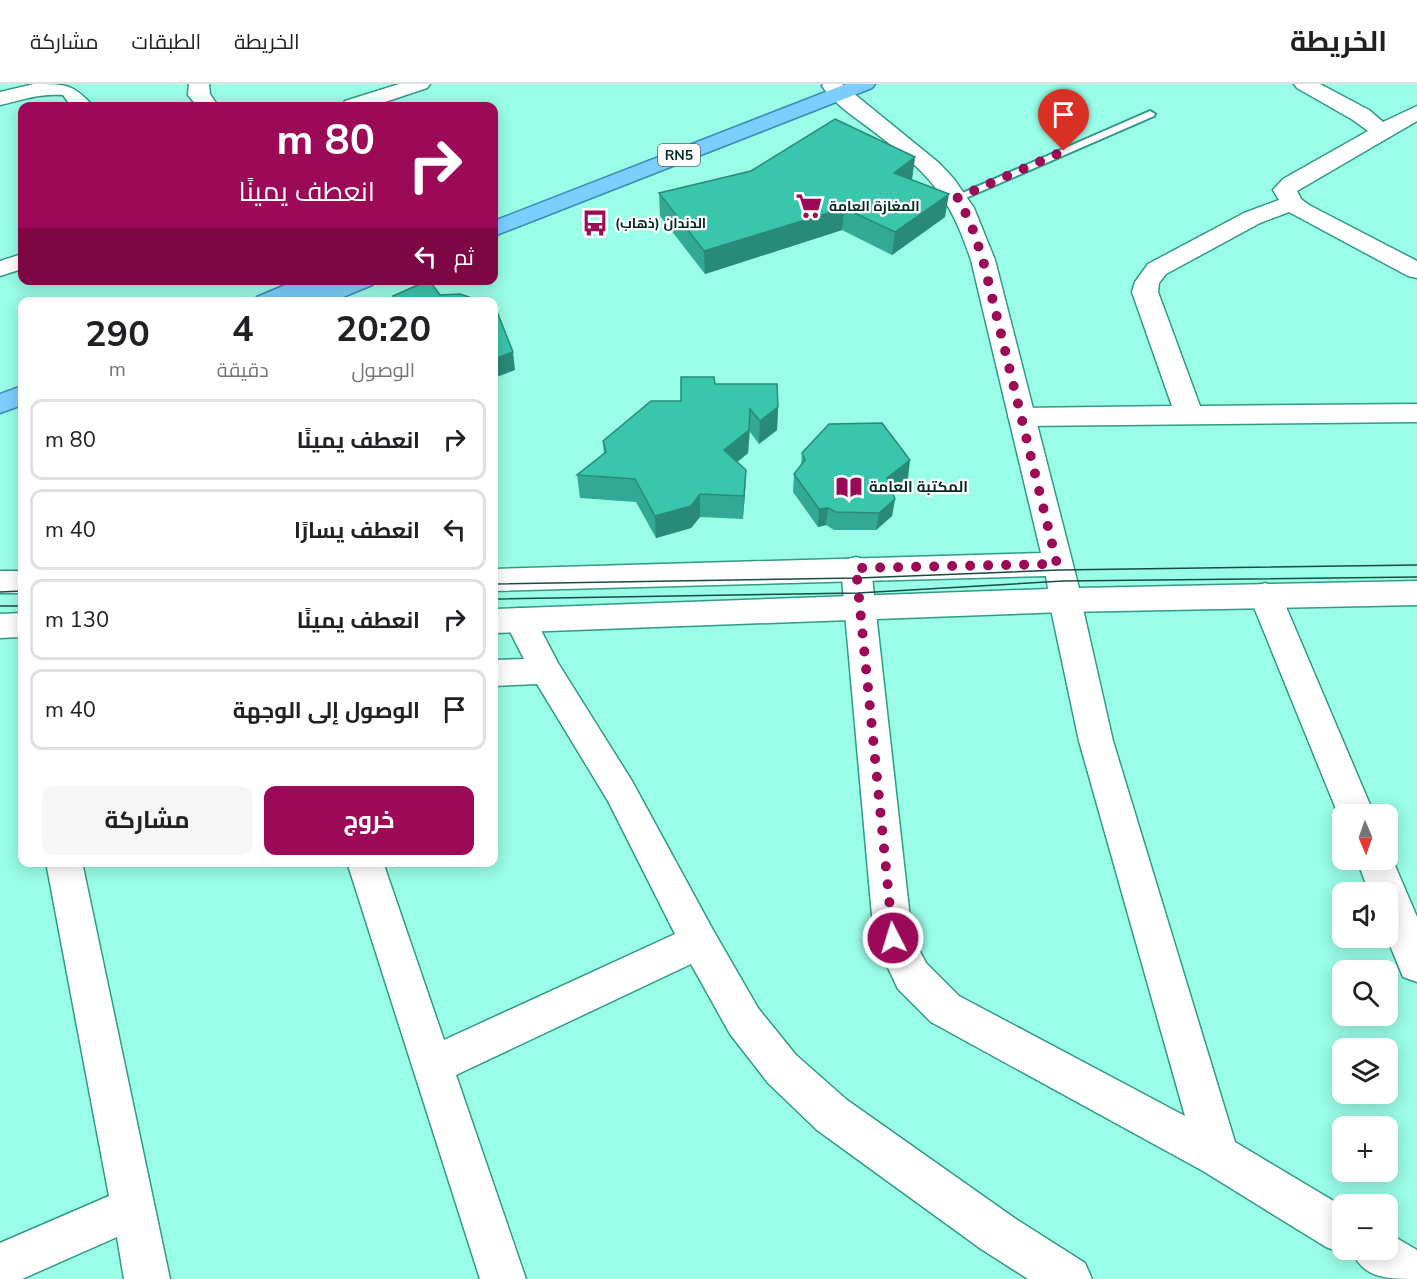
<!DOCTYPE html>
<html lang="ar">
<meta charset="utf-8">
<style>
:root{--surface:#fff;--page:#f6f6f6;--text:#202124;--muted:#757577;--line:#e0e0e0;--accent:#9c0956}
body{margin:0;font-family:"Nunito Sans",Cairo,sans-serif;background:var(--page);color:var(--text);direction:rtl;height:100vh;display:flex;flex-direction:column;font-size:22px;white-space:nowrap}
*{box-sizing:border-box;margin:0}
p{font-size:20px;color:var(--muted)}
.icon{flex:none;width:33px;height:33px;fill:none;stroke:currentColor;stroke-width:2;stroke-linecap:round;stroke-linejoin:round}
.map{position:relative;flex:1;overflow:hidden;direction:ltr}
.panel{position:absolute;left:18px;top:213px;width:480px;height:570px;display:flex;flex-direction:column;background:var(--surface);border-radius:12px;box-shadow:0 3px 15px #0003;direction:rtl}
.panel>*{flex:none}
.top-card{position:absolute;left:18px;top:18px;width:480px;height:183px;border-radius:12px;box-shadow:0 3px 15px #0003;direction:rtl;background:#9c0956;color:#fff;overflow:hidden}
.needle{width:39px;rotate:178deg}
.buttons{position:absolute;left:1332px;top:720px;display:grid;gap:12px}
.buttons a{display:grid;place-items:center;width:66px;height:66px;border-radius:12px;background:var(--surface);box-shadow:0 3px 15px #0003;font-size:30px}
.pin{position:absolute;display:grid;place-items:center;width:51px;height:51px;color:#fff;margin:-62px -26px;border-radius:50% 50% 50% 0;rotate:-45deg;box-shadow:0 0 6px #0007}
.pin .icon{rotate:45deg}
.me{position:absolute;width:66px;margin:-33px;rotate:355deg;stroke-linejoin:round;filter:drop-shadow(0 0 4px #0008)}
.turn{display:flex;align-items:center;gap:21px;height:126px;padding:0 24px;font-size:27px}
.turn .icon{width:78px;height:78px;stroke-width:2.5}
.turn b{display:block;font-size:42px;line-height:51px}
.then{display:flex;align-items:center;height:57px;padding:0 24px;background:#0003;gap:12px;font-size:22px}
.eta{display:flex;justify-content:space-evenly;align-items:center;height:102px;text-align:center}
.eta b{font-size:36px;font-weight:700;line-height:42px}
.button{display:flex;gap:12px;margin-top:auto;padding:12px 24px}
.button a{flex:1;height:69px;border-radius:12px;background:var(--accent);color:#fff;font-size:24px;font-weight:700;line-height:69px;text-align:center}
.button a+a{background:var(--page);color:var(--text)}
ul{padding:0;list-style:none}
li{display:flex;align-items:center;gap:18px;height:81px;margin:0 12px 9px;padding:0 12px;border:3px solid var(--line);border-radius:12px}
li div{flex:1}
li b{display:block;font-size:22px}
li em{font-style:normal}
header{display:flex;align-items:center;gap:36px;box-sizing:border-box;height:84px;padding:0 30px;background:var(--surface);border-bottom:2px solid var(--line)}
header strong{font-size:28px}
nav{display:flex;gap:33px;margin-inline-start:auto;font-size:21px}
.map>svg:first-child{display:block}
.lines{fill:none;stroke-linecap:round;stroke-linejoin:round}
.service-casing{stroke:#319a87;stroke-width:4}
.minor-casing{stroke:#319a87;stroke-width:3}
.secondary-casing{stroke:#319a87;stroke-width:3}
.trunk-casing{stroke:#3a8cb2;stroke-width:3}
.service{fill:#fff;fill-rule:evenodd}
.minor{fill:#fff;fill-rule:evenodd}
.secondary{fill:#fff;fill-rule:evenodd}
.trunk{fill:#7bceff;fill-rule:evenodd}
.tram{stroke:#184c41;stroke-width:1.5}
.wall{fill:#32a995}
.shaded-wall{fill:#298a79}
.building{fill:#3ac5ad;stroke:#298a79;stroke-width:1.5}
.route{stroke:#9c0956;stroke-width:10;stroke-dasharray:0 18}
.labels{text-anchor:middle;stroke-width:4.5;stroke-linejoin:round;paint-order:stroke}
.shield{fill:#fff;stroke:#4c6b65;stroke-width:1.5}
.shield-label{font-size:14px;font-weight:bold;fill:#002b23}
.far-poi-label{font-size:14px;font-weight:bold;fill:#002b23;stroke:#fff;text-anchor:start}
.poi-label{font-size:15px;font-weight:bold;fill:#002b23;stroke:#fff;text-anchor:start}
</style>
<header>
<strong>الخريطة</strong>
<nav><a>الخريطة</a><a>الطبقات</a><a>مشاركة</a></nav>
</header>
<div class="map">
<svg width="1417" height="1195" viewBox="0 0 1417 1195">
<rect width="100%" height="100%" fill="#9afde7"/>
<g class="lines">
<!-- service casing -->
<g class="service-casing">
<polygon id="service" points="1150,27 1155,30 1154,32 961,116 953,116 951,114"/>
</g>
<!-- minor casing -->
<g class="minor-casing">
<g id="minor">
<path d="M 34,0 C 66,0 73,0 93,22 L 71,22 L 63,11 C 41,9 21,16 0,21 L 0,8 Z"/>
<polygon points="189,0 209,0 210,10 218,22 197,22 188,11"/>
<polygon points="399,0 430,0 427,4 373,22 342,22 345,17"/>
<polygon points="1294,0 1320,0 1369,26 1383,38 1417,22 1417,37 1297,107 1301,115 1309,121 1417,177 1417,194 1408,192 1289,128 1260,139 1166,190 1159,199 1158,208 1200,322 1417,320 1417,338 1022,342 1012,339 1008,333 1012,327 1022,324 1172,322 1132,208 1135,198 1148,180 1244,129 1279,116 1273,106 1283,95 1368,47 1353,36 1297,4"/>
<polygon points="22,170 22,185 0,192 0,177"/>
<polygon points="856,473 867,476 871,484 912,852 926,879 959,912 1185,1032 1079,657 1049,516 1054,508 1065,504 1076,508 1081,516 1113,657 1235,1058 1342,1122 1342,1166 1351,1166 1342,1169 1326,1163 1203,1087 931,938 898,905 874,854 841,484 845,476"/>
<polygon points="1265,499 1276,503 1281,511 1374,730 1342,730 1342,739 1338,730 1249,511 1254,503"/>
<polygon points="520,524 531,527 558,579 632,697 713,846 758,924 796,971 847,1016 1013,1133 1085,1179 1092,1195 1028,1195 981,1165 817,1046 768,999 730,950 691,880 456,991 526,1195 480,1195 347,778 383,778 444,956 675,850 608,717 537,600 494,602 494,576 524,575 504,536 509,527"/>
<polygon points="1388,765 1417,833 1417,898 1403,893 1387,854 1388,808 1369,808 1357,776 1388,776"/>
<polygon points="46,778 82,778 170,1195 124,1195 117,1153 22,1195 0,1195 0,1159 109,1112"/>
<path d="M 1388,1149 L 1417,1166 L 1417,1195 C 1388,1195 1362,1195 1352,1166 L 1388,1166 Z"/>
</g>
</g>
<!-- secondary casing -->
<g class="secondary-casing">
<g id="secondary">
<path d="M 823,0 L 842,0 L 939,79 L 954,95 L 974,124 L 995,176 L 1079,504 L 1417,497 L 1417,521 L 1065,528 L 494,549 L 494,525 L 1048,505 L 1046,492 L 494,507 L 494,485 L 1041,469 L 971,176 C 949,109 928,89 873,47 C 856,34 834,20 822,2 Z"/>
<rect x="0" y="487" width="22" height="22"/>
<polygon points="22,529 22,553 0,554 0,530"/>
</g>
</g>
<!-- trunk casing -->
<g class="trunk-casing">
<g id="trunk">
<polygon points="846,0 875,0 872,4 494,152 494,137"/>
<polygon points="297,196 332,196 329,200 339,196 375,196 372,201 331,218 295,218 297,214 289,218 254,218 257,213"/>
<polygon points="22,302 22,321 0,329 0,310"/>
</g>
</g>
<!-- service -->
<use href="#service" class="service"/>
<!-- minor -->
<use href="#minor" class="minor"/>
<!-- secondary -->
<use href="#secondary" class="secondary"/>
<!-- trunk -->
<use href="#trunk" class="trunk"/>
<!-- tram -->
<g class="tram">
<polyline points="494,500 858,494 1059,486 1417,481"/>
<polyline points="0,508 22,507"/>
<polyline points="494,515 858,509 1063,497 1417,493"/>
<polyline points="0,522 22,522"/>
</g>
</g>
<!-- wall -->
<g class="wall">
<polygon points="915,73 912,95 911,96 945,133 892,171 842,146 705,190 660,132 659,109"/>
<polygon points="715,300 778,323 777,346 759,360 750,348 748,369 737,378 745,409 743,435 700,433 691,444 656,454 636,418 580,414 577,391 604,370 603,357"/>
<polygon points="802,369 908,394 891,406 895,415 892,432 876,446 834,446 826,441 818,443 793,408 794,390 801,382"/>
</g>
<!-- shaded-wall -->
<g class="shaded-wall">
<polygon points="915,73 912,95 891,112 894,89"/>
<polygon points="949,110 945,133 892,171 895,148"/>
<polygon points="844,124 842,146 705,190 704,167"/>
<polygon points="513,268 515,286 494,294 494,275"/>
<polygon points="778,323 777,346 759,360 760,337"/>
<polygon points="750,325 748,369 724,389 724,366"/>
<polygon points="910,376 908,394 884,412 887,394"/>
<polygon points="746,386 745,409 743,435 744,412"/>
<polygon points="700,410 700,433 691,444 656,454 655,432"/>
<polygon points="895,415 892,432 876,446 879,429"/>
<polygon points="828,424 826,441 818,443 819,425"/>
</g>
<!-- building -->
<g class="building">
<polygon points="835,35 915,73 894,89 949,110 895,148 844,124 704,167 659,109 751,87"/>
<polygon points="429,196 440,211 460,210 484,218 393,218 393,212"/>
<polygon points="494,220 513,268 494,275"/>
<polygon points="681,293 714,293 715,300 777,300 778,323 760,337 750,325 749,346 724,366 746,386 744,412 700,410 691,422 655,432 635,395 577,391 606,368 603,357 651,317 681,317"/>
<polygon points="882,339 910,376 887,394 895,415 879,429 836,428 828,424 819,425 794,390 805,376 802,369 829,340"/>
</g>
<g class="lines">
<!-- route -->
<polyline class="route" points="893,854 856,484 1057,480 983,176 970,137 957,114 1064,67"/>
</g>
<!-- icons -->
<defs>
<g id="supermarket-bare" transform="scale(2.07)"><path d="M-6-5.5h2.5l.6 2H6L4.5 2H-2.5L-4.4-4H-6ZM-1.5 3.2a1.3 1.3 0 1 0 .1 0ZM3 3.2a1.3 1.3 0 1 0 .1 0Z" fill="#9c0956" stroke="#fff" stroke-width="2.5" paint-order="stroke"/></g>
<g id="bus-bare" transform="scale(2.07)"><path d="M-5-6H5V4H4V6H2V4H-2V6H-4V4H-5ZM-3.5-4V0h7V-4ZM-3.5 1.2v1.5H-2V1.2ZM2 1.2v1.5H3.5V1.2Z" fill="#9c0956" stroke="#fff" stroke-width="2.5" paint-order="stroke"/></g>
<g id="library-bare" transform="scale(2.07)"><path d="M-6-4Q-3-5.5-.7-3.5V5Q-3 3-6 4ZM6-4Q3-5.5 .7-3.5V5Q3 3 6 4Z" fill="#9c0956" stroke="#fff" stroke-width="2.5" paint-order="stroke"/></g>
</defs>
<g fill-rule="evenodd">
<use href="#supermarket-bare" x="809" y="122"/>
<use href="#bus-bare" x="595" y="139"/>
<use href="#library-bare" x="849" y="403"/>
</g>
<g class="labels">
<!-- shield labels -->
<rect class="shield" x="658" y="60" width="42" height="22" rx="4.5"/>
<g class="shield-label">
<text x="679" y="76">RN5</text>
</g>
<!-- far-poi labels -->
<g class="far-poi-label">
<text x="829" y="127">المغازة العامة</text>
<text x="615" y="144">الدندان (ذهاب)</text>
</g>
<!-- poi labels -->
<g class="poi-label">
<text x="869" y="408">المكتبة العامة</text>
</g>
</g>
</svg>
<div class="buttons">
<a><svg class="needle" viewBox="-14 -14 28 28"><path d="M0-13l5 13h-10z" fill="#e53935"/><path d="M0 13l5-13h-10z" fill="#757577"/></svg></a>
<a><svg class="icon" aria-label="sound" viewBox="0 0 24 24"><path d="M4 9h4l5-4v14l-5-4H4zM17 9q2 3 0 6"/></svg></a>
<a><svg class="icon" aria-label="search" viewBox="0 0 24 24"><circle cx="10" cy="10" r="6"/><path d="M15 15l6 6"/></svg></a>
<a><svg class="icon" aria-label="layers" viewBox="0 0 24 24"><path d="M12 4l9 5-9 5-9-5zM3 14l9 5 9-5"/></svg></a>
<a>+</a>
<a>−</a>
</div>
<div class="pin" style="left:1064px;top:67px;background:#d93025"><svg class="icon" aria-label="arrive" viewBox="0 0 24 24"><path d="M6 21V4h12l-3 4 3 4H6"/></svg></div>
<svg class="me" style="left:893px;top:854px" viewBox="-20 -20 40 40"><circle r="17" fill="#9c0956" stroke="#fff" stroke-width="3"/><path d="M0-11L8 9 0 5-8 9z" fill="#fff"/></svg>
<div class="top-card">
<div class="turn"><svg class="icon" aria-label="right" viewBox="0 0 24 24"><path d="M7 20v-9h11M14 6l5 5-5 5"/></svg><div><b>80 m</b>انعطف يمينًا</div></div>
<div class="then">ثم<svg class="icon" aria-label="left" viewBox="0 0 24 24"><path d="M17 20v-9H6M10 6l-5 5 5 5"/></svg></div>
</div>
<section class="panel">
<div class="eta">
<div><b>20:20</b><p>الوصول</p></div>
<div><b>4</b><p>دقيقة</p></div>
<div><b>290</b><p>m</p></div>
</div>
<ul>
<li><svg class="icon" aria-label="right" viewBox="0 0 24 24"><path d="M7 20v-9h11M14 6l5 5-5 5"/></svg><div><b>انعطف يمينًا</b></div><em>80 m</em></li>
<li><svg class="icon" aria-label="left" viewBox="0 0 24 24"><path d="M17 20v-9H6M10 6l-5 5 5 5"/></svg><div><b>انعطف يسارًا</b></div><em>40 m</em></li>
<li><svg class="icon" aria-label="right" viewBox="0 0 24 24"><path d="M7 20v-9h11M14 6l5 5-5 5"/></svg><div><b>انعطف يمينًا</b></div><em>130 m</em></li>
<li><svg class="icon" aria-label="arrive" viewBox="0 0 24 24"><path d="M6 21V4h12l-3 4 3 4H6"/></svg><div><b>الوصول إلى الوجهة</b></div><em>40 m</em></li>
</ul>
<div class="button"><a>خروج</a><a>مشاركة</a></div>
</section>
</div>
